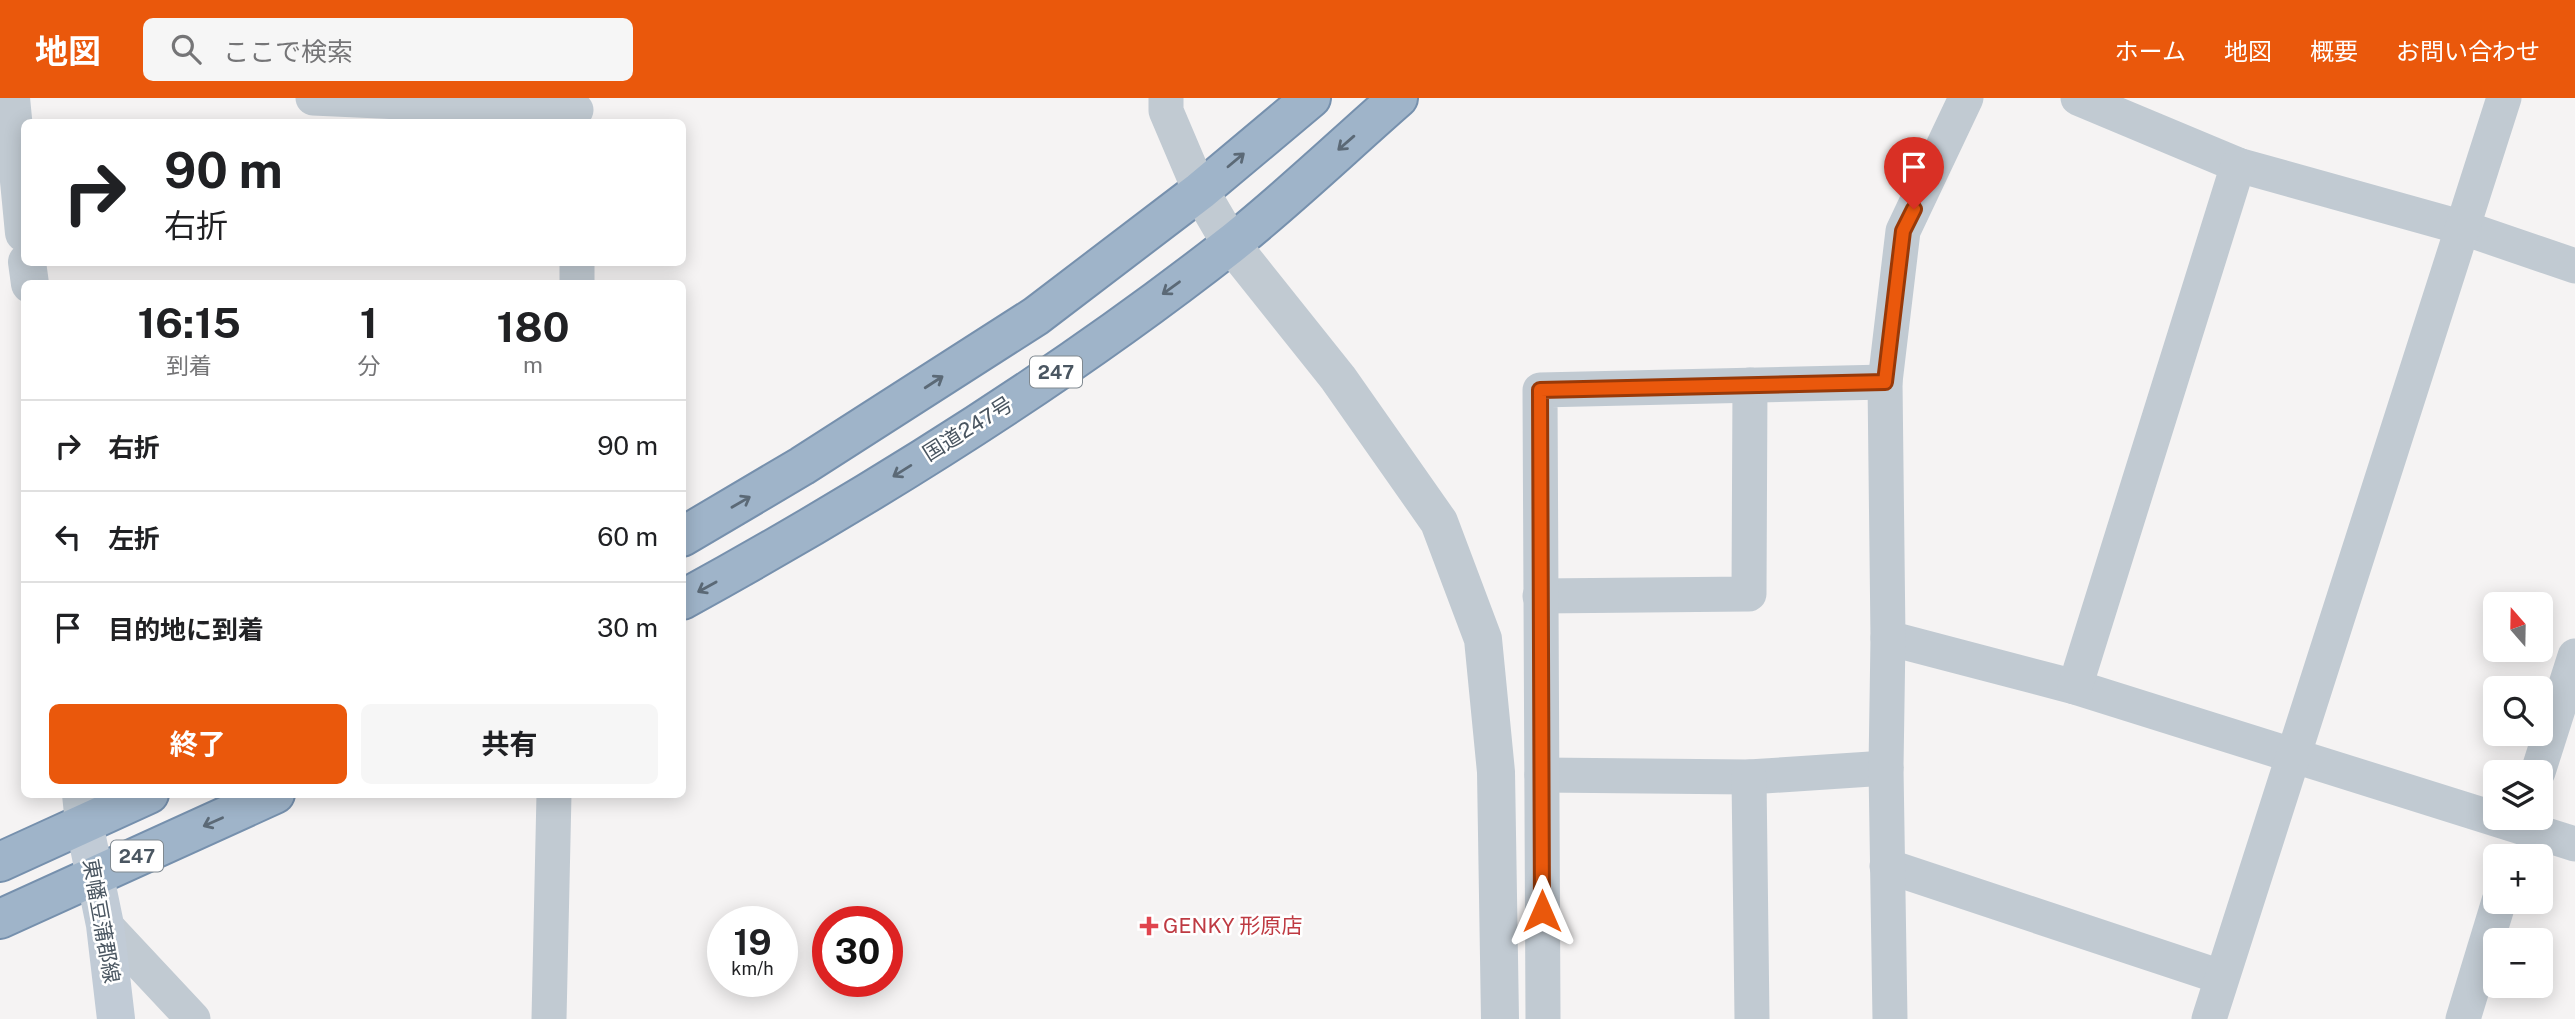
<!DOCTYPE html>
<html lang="ja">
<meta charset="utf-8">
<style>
:root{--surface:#fff;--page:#f6f6f6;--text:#202124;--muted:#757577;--line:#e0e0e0;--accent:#ea580c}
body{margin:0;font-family:"Public Sans","Noto Sans JP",sans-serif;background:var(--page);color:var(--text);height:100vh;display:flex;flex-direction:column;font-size:26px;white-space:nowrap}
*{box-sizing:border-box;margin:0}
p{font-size:23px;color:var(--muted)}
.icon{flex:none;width:38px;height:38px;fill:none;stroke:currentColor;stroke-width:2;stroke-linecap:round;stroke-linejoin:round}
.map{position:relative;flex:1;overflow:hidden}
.details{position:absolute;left:21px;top:182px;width:665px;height:518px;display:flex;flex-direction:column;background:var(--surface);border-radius:10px;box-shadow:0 4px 18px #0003}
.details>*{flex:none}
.hud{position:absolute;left:21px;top:21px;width:665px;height:147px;border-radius:10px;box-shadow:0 4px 18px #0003;background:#fff;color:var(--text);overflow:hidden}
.needle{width:46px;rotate:340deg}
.fabs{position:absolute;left:2483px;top:494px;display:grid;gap:14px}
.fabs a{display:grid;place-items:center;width:70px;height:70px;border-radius:10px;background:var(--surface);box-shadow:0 4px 18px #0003;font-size:35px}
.speed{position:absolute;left:707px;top:808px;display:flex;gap:14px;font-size:35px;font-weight:700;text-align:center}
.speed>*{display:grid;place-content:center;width:91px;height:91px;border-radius:50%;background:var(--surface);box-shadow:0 4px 18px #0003;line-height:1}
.speed small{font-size:18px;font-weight:400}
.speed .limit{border:10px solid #d22;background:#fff;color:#111}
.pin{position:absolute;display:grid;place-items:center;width:60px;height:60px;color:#fff;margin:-72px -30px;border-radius:50% 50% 50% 0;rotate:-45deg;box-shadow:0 0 7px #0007}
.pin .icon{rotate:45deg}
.me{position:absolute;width:77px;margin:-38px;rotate:0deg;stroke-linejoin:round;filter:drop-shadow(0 0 5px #0008)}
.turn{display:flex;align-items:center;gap:24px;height:147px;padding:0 28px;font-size:32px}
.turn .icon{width:91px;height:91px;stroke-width:2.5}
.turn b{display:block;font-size:49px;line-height:60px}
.eta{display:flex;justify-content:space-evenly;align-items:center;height:119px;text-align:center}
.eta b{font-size:42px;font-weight:700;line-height:49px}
.button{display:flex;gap:14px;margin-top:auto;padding:14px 28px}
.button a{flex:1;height:80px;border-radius:10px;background:var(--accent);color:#fff;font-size:28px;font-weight:700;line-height:80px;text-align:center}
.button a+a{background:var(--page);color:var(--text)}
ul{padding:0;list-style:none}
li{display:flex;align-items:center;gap:21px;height:91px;padding:0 28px;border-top:2px solid var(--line)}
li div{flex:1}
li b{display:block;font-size:26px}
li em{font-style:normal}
header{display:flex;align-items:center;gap:42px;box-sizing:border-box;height:98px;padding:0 35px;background:var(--accent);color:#fff}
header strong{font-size:33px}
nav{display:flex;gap:38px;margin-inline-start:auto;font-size:24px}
.search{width:490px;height:63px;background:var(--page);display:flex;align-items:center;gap:18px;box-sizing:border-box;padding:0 24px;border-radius:10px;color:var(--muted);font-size:26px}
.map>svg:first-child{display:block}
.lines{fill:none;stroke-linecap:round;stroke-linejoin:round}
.trunk-casing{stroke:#7690ad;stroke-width:42}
.minor{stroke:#c1cad2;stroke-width:35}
.tertiary{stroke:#c1cad2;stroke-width:38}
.secondary{stroke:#c1cbd6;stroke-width:38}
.trunk{stroke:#9fb4c9;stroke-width:38}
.oneway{stroke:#5b6976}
.route-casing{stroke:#983908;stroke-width:18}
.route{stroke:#ea580c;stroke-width:12}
.health-dot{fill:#e0444e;stroke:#fff;stroke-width:2.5}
.labels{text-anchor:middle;stroke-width:5;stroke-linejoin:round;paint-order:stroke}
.shield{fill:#fff;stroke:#808990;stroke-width:2}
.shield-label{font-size:19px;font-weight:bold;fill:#4a5661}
.street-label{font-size:21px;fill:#4a5661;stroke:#fff}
.health-label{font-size:21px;fill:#be3a42;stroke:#fff;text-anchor:start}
</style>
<header>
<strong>地図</strong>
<div class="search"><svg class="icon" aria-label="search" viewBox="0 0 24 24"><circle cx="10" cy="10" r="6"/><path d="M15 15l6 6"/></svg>ここで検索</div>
<nav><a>ホーム</a><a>地図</a><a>概要</a><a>お問い合わせ</a></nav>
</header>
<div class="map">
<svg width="2575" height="921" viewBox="0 0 2575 921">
<rect width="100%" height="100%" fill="#f5f3f3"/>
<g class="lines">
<!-- trunk casing -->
<g class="trunk-casing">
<g id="trunk">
<polyline points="682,439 802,368 1036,218 1200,93 1311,0"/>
<path d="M 682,502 C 873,397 1059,281 1230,147 C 1288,101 1342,49 1398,0"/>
<polyline points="0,764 149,696"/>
<polyline points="0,821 275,696"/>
</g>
</g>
<!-- minor -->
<g class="minor">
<polyline points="313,0 576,12"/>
<polyline points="1166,0 1166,13 1200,93"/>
<polyline points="2078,0 2238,67 2464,130 2575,168"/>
<polyline points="577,164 577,186"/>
<polyline points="1540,498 1749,496 1750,287"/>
<polyline points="1888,540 2075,589 2575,746"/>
<polyline points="2075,589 2238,67"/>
<polyline points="2538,674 2575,558"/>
<polyline points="1542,677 1749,679 1886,670"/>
<polyline points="1749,679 1752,921"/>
<polyline points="1887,768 2221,879"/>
<polyline points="105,827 193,921"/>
<polyline points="549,921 554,696"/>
<polyline points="1543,921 1540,292 1885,284"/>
<polyline points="1890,921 1886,670 1888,540 1885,284 1903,133 1966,0"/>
<polyline points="2209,921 2504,0"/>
<polyline points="2463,921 2499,803"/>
</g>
<!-- tertiary -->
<g class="tertiary">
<polyline points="11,0 24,135"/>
<polyline points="1200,93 1231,146 1338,280 1439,424 1483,541 1496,674 1500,921"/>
<polyline points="27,164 30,186"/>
<polyline points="81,696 84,725"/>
</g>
<!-- secondary -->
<polyline class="secondary" points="84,725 105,827 116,921"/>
<!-- trunk -->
<use href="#trunk" class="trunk"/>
</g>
<!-- one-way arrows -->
<defs><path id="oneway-shaft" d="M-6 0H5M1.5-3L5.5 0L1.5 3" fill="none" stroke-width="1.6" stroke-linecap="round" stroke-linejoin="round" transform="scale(1.75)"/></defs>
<g class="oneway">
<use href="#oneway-shaft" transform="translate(1346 45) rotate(139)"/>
<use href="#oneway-shaft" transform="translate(1236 62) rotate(-40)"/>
<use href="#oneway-shaft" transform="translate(1171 190) rotate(144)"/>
<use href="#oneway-shaft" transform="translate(934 284) rotate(-33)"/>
<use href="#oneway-shaft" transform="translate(902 373) rotate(148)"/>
<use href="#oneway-shaft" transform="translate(741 404) rotate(-30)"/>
<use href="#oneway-shaft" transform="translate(707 489) rotate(151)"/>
<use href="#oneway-shaft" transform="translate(213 724) rotate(156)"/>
</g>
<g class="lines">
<!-- route casing -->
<g class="route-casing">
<polyline id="route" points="1542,813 1540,292 1885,284 1903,133 1914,111"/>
</g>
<!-- route -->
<use href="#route" class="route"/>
</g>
<!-- markers -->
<path class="health-dot" d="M1145.5 817.5h7v7h7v7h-7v7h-7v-7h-7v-7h7z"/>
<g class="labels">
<!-- shield labels -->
<g class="shield">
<rect x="1030" y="258.5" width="52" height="31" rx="5"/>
<rect x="111" y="742.5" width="52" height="31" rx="5"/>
</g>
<g class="shield-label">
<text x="1056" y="281">247</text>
<text x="137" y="765">247</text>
</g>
<!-- street labels -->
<g class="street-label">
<text transform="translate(968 331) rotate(-32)" y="7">国道247号</text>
<text transform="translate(101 823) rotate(80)" y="7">東幡豆蒲郡線</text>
</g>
<!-- health labels -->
<g class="health-label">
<text x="1163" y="835">GENKY 形原店</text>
</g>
</g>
</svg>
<div class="fabs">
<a><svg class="needle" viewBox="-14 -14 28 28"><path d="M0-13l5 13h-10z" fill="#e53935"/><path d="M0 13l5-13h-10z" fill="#757577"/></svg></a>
<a><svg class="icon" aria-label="search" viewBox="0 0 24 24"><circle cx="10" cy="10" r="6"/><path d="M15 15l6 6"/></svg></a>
<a><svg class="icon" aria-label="layers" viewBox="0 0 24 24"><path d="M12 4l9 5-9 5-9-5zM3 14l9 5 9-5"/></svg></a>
<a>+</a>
<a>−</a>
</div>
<div class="speed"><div>19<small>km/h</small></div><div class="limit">30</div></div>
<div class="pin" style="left:1914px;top:111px;background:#d93025"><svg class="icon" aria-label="arrive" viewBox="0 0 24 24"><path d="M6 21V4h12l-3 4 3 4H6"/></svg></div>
<svg class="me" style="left:1542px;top:813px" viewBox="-20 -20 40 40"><path d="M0-17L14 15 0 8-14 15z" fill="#ea580c" stroke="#fff" stroke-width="4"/></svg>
<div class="hud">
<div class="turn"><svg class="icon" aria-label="right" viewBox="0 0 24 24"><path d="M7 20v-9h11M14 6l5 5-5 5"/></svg><div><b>90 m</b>右折</div></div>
</div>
<section class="details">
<div class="eta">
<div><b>16:15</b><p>到着</p></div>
<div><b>1</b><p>分</p></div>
<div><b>180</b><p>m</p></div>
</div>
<ul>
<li><svg class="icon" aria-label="right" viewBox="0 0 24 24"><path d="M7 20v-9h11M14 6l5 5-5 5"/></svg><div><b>右折</b></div><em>90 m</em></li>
<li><svg class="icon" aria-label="left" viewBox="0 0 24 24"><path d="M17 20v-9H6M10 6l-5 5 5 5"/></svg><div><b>左折</b></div><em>60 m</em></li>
<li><svg class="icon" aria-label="arrive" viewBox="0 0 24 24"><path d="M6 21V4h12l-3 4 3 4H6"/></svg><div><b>目的地に到着</b></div><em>30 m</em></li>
</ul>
<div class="button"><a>終了</a><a>共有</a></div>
</section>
</div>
